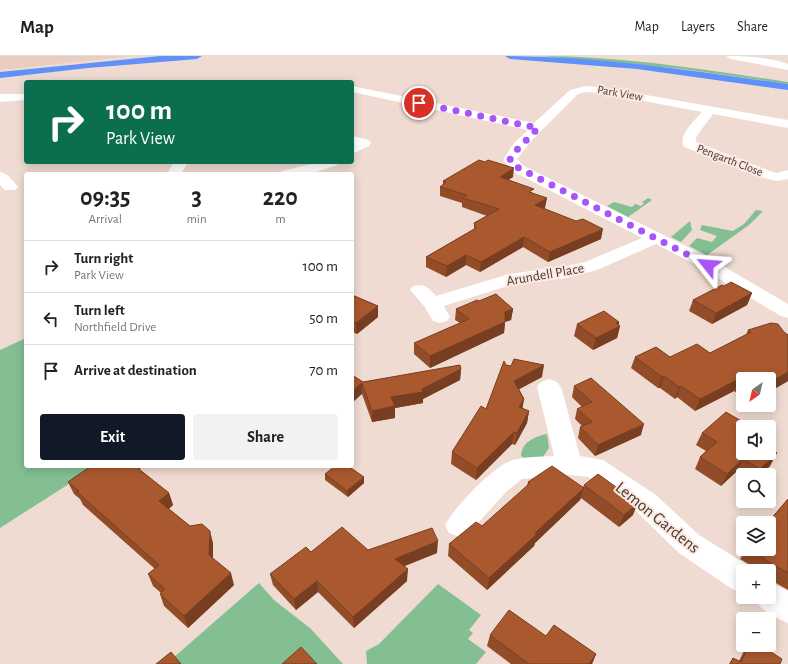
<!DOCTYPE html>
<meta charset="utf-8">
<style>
:root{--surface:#fff;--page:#f2f2f2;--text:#222;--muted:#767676;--line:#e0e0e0;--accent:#111827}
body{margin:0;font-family:"Alegreya Sans",sans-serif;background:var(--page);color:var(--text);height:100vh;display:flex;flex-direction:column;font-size:15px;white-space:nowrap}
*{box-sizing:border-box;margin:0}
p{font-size:13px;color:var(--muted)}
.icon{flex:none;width:22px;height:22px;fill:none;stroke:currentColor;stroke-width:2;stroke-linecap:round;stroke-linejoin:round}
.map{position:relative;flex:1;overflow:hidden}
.sheet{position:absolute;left:24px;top:116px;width:330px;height:296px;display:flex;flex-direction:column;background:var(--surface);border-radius:4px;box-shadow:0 2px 10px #0003}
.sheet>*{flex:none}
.hud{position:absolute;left:24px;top:24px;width:330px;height:84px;border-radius:4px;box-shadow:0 2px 10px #0003;background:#0b6e4f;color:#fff;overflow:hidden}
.needle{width:26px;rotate:214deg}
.buttons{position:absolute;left:736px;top:316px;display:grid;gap:8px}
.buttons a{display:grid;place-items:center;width:40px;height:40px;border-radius:4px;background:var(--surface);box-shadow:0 2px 10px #0003;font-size:20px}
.pin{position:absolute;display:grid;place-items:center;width:34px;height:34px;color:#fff;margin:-17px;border:2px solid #fff;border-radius:50%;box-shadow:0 1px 4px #0007}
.me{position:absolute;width:44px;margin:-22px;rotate:298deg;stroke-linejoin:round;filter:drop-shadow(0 0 3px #0008)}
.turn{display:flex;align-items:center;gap:14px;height:84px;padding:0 16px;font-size:18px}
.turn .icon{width:52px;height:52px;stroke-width:2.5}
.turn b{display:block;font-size:28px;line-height:34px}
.eta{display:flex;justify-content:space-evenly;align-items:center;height:68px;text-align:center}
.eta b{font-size:24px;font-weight:700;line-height:28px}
.cta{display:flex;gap:8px;margin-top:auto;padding:8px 16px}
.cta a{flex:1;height:46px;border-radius:4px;background:var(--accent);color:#fff;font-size:16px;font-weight:700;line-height:46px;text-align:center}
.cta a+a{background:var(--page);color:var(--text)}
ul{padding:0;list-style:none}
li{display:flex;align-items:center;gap:12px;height:52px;padding:0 16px;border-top:1px solid var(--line)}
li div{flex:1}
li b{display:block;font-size:15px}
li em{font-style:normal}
header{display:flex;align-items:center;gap:24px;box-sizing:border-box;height:56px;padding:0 20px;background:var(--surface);border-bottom:1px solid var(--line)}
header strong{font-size:19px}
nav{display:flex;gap:22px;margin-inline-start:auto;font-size:14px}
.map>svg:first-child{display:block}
.built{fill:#e9cdc1}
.green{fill:#83bf92}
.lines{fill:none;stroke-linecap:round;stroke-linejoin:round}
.minor{fill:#fff;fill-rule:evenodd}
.highway{fill:#6091fa;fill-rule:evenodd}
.wall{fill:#924d28}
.shaded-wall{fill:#773e21}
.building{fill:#aa592f;stroke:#773e21}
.route{stroke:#a855f7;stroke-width:7;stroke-dasharray:0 12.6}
.labels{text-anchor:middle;stroke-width:4;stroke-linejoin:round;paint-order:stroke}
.far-street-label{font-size:12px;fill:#413935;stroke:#fde8df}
.street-label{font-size:14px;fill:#413935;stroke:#fde8df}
.near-street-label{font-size:17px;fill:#413935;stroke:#fde8df}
</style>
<header>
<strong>Map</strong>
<nav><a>Map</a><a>Layers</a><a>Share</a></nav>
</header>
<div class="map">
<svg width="788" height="608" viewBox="0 0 788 608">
<rect width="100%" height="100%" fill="#efdbd2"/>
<!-- built -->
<polygon class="built" points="0,0 131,0 0,14"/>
<!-- green -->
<g class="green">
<path d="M 541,0 C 623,0 707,14 788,26 L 788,28 L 683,13 Z"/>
<polygon points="648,142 652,144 628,161 607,150 614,146 632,151 635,148 641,150 644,147 642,146"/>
<polygon points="756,154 763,155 749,169 707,199 689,190 697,182 712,186 717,180 700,174 702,169 733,175 744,168"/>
<polygon points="690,165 692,174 681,186 671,181"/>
<polygon points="26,282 26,410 97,410 0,472 0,294"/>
<path d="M 547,378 L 549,392 L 543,401 L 526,403 L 521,400 C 521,387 535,380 547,378 Z"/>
<polygon points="259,527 274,544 311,573 343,608 179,608 173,602"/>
<polygon points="438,528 481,559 469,574 473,577 468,583 486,596 476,608 367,608 366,595 379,588"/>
</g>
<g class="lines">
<!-- minor -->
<g class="minor">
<path d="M 726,0 C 747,0 768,1 788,8 L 788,14 L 731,3 Z"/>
<path d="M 352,30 L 534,67 L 570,34 L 585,30 L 601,31 L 788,64 L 788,72 L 713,58 L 696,81 L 696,86 L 770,115 L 777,117 L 788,114 L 788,123 L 777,125 L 760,121 L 684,91 C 677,80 695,64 702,56 L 601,37 L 585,36 L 578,38 L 533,83 L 517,103 L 524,110 L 706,200 L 788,248 L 788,262 L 781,260 L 694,208 L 656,188 L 597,214 L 567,222 L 511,229 L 444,250 L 450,261 L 447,265 L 440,267 L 433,265 L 424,250 L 410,234 L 413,230 C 425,227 428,232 436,240 L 509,218 L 567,210 L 585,206 L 642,182 L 514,116 L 503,104 L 514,87 L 528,74 L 352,36 Z"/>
<polygon points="0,38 26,38 26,44 0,46"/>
<polygon points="352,80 369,84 371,87 369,90 352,98"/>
<polygon points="174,106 188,106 181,118 167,118"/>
<polygon points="319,106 339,106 337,109 310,118 280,118 282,115"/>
<path d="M 0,116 C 8,117 13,125 18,131 L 15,134 L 5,134 L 0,129 Z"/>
<path d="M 549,323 L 557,326 L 561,331 L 580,400 L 603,404 L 656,439 L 699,479 L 754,513 L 755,515 L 743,515 L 743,537 L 732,533 L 679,497 L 636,455 L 588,421 L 569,419 L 522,423 L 507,435 L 469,477 L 459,481 L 449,477 L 445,469 C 453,453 491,413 508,406 C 521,400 539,401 554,400 L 537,331 L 541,326 Z"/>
<path d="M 769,526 L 788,535 L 788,567 C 774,561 760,555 754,541 L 769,541 Z"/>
</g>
<!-- highway -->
<g class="highway">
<polygon points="160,0 202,0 197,3 88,12 0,22 0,16"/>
<path d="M 505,0 C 600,0 694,15 788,28 L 788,34 L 637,13 L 510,3 Z"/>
</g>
</g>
<!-- wall -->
<g class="wall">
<polygon points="513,121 508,124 533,137 545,152 544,152 601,183 548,206 523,191 480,216 466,209 446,221 426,211 426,201 474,173 474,167 487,160 462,151 462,147 440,140 440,131 443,129 443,125"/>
<polygon points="724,230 752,237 747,249 712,268 689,255 693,244"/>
<polygon points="352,239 378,250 378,261 357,278 352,276"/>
<polygon points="456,253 513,253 511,264 505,266 504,277 430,312 414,298 414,287 460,267 455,264"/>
<polygon points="619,266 619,269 620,270 617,282 593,294 574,280 577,268"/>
<polygon points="748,274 784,276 788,279 788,325 769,336 743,323 743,341 734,335 695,355 677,341 675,343 660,332 658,332 631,312 635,301 670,301 710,297 746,279"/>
<polygon points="506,309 542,321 519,333 524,343 522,352 529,355 527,367 515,389 512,388 476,424 451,408 452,396 486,353"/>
<polygon points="461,313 460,324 423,343 423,347 395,352 395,362 372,366 362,338 352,319 363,326"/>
<polygon points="574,330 641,379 595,400 578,382 580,371 582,370 575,363 577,353 582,351 572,341"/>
<polygon points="743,371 743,397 770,410 760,419 743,419 737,415 721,430 695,413 700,401 706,395 696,389 702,377"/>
<polygon points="91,410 144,410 139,413 169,437 173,449 169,453 190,470 213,487 213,503 234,529 188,572 164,550 160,538 161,537 153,530 148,518 155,513 83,449 80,443 74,438 68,426"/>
<polygon points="325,418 364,427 348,441 325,424"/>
<polygon points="528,426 583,431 584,429 633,459 619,471 581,442 580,444 535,487 534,490 487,534 448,500 449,488 482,470 527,430"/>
<polygon points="788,443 788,534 769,523 769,515 756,515 755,512 740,503 746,493 769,493 770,464"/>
<polygon points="368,494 437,497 404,510 407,525 354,572 318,536 296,554 273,529 270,518 311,496"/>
<polygon points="490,579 546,580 596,598 592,608 511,608 487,590"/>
<polygon points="748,589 760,589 780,608 729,608 733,602 739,605 744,595"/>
</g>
<!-- shaded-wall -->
<g class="shaded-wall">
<polygon points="514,112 513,121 499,130 500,121"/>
<polygon points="547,142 545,152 534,158 535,149"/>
<polygon points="603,173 601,183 548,206 550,196"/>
<polygon points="524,181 523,191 480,216 481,206"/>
<polygon points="466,199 466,209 446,221 447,210"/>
<polygon points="752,237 747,249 712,268 716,257"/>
<polygon points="378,250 378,261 357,278 356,267"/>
<polygon points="513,253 511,264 505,266 504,277 430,312 430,300 505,256"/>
<polygon points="619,266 618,271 620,270 617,282 593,294 596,282"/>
<polygon points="544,309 542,321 512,337 514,325"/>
<polygon points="461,313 460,324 423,343 423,347 395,352 395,362 372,366 372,355 391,341 422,333"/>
<polygon points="788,316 788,325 769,336 769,327"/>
<polygon points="664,320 660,332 658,332 662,321"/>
<polygon points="739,323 734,335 695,355 700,343"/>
<polygon points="362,327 362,338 352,347 352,335"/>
<polygon points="681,330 677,341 675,343 679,331"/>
<polygon points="524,343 522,355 519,351"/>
<polygon points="529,355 527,367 515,389 517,377"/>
<polygon points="644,368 641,379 595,400 598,389"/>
<polygon points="514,376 512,388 476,424 477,412"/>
<polygon points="777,397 770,410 760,419 757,419 760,413"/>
<polygon points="743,403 737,415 721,430 727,418"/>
<polygon points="131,410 144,410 134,417"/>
<polygon points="364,421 364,427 348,441 347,435"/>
<polygon points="584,432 580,444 535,487 534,490 487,534 489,522 535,477"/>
<polygon points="169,437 173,449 163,457 159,445"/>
<polygon points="638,447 633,459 619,471 624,459"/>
<polygon points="210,475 213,487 213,511 209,499"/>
<polygon points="438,485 437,497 395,514 395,503"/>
<polygon points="408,513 407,525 354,572 353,561"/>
<polygon points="231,517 234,529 188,572 184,560"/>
<polygon points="317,525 318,536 296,554 294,543"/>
<polygon points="596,598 592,608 589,608"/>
</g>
<!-- building -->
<g class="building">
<polygon points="479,104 485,106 488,104 514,112 500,121 534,133 529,136 547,142 535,149 576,165 583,163 603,173 550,196 524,181 481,206 466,199 447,210 426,201 476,172 474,167 499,153 463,142 467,139 440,131 446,126 443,125"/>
<polygon points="731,226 752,237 716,257 693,244 722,229 724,230"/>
<polygon points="496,238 513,253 505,256 505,266 430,300 414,287 469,263 456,253 477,244 479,245"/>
<polygon points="352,239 378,250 356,267 352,265"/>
<polygon points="604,255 619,266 616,267 620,270 596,282 577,268"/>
<polygon points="771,267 778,268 784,276 788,279 788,316 769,327 769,323 743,323 743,325 739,323 700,343 681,330 679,331 664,320 662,321 635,301 656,291 670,301 697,288 710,297 751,276 748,274"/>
<polygon points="514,303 544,309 514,325 524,343 519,351 529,355 517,377 514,376 477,412 452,396 481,350 486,353 504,305 506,309 511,310"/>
<polygon points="460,309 461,313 422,333 423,336 391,341 395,350 372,355 362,327 352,335 352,319 363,326"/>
<polygon points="591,322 644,368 598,389 580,371 592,366 577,353 592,346 574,330"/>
<polygon points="726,356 748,369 746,371 743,371 743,374 742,374 743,375 743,397 769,397 769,393 777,397 760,413 743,403 727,418 700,401 717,386 702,377"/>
<polygon points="91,410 135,410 169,437 159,445 190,470 202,468 210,475 209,499 231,517 184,560 160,538 165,533 148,518 159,509 77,436 79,435 68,426"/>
<polygon points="335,410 348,410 364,421 347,435 325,418"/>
<polygon points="552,410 584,432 535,477 537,478 489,522 449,488 476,466 482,470 530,427 528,426"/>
<polygon points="598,418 638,447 624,459 584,429"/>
<polygon points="788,443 788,517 764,503 762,500 751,493 769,493 769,467 763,467 766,462 770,464"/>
<polygon points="342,471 368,494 432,472 438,485 395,503 408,513 353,561 317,525 294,543 270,518 306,491 311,496"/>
<polygon points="509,554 546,580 554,569 596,598 589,608 529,608 490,579"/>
<polygon points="749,589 760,589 782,603 780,608 730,608 733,602 741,606"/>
<polygon points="301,591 317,608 282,608"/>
<polygon points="171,596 181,608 156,608"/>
</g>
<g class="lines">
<!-- route -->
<polyline class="route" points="419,47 538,72 511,100 510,104 513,109 708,209"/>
</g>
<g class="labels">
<!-- far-street labels -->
<g class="far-street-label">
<text transform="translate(620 37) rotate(10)" y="4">Park View</text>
<text transform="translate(730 104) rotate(21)" y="4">Pengarth Close</text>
</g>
<!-- street labels -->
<g class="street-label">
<text transform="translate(545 218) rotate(-10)" y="5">Arundell Place</text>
</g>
<!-- near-street labels -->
<g class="near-street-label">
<text transform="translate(658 461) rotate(39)" y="6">Lemon Gardens</text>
</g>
</g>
</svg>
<div class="buttons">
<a><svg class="needle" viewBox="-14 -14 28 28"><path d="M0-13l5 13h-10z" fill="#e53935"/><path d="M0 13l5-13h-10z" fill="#767676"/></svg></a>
<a><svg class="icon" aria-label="sound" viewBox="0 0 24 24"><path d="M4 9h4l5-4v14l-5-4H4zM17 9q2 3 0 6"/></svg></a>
<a><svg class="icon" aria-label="search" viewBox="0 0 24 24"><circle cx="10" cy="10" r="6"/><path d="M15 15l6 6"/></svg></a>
<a><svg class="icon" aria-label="layers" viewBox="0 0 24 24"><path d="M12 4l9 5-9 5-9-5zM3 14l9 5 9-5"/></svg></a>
<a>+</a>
<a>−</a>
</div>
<div class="pin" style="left:419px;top:47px;background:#d93025"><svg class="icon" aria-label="arrive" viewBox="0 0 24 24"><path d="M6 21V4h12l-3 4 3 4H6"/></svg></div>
<svg class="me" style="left:708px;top:209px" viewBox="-20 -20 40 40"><path d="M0-17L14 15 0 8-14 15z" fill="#a855f7" stroke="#fff" stroke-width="4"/></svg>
<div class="hud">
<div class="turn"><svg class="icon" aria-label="right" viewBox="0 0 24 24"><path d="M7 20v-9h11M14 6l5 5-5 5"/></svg><div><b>100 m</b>Park View</div></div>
</div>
<section class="sheet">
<div class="eta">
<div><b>09:35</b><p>Arrival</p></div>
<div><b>3</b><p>min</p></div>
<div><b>220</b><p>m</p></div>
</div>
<ul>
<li><svg class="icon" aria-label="right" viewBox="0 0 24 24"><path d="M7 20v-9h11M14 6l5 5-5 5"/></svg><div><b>Turn right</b><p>Park View</p></div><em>100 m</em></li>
<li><svg class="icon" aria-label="left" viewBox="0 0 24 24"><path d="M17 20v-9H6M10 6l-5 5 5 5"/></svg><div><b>Turn left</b><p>Northfield Drive</p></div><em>50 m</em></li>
<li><svg class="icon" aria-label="arrive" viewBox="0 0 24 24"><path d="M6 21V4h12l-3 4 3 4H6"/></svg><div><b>Arrive at destination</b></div><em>70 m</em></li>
</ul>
<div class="cta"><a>Exit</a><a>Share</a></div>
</section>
</div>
